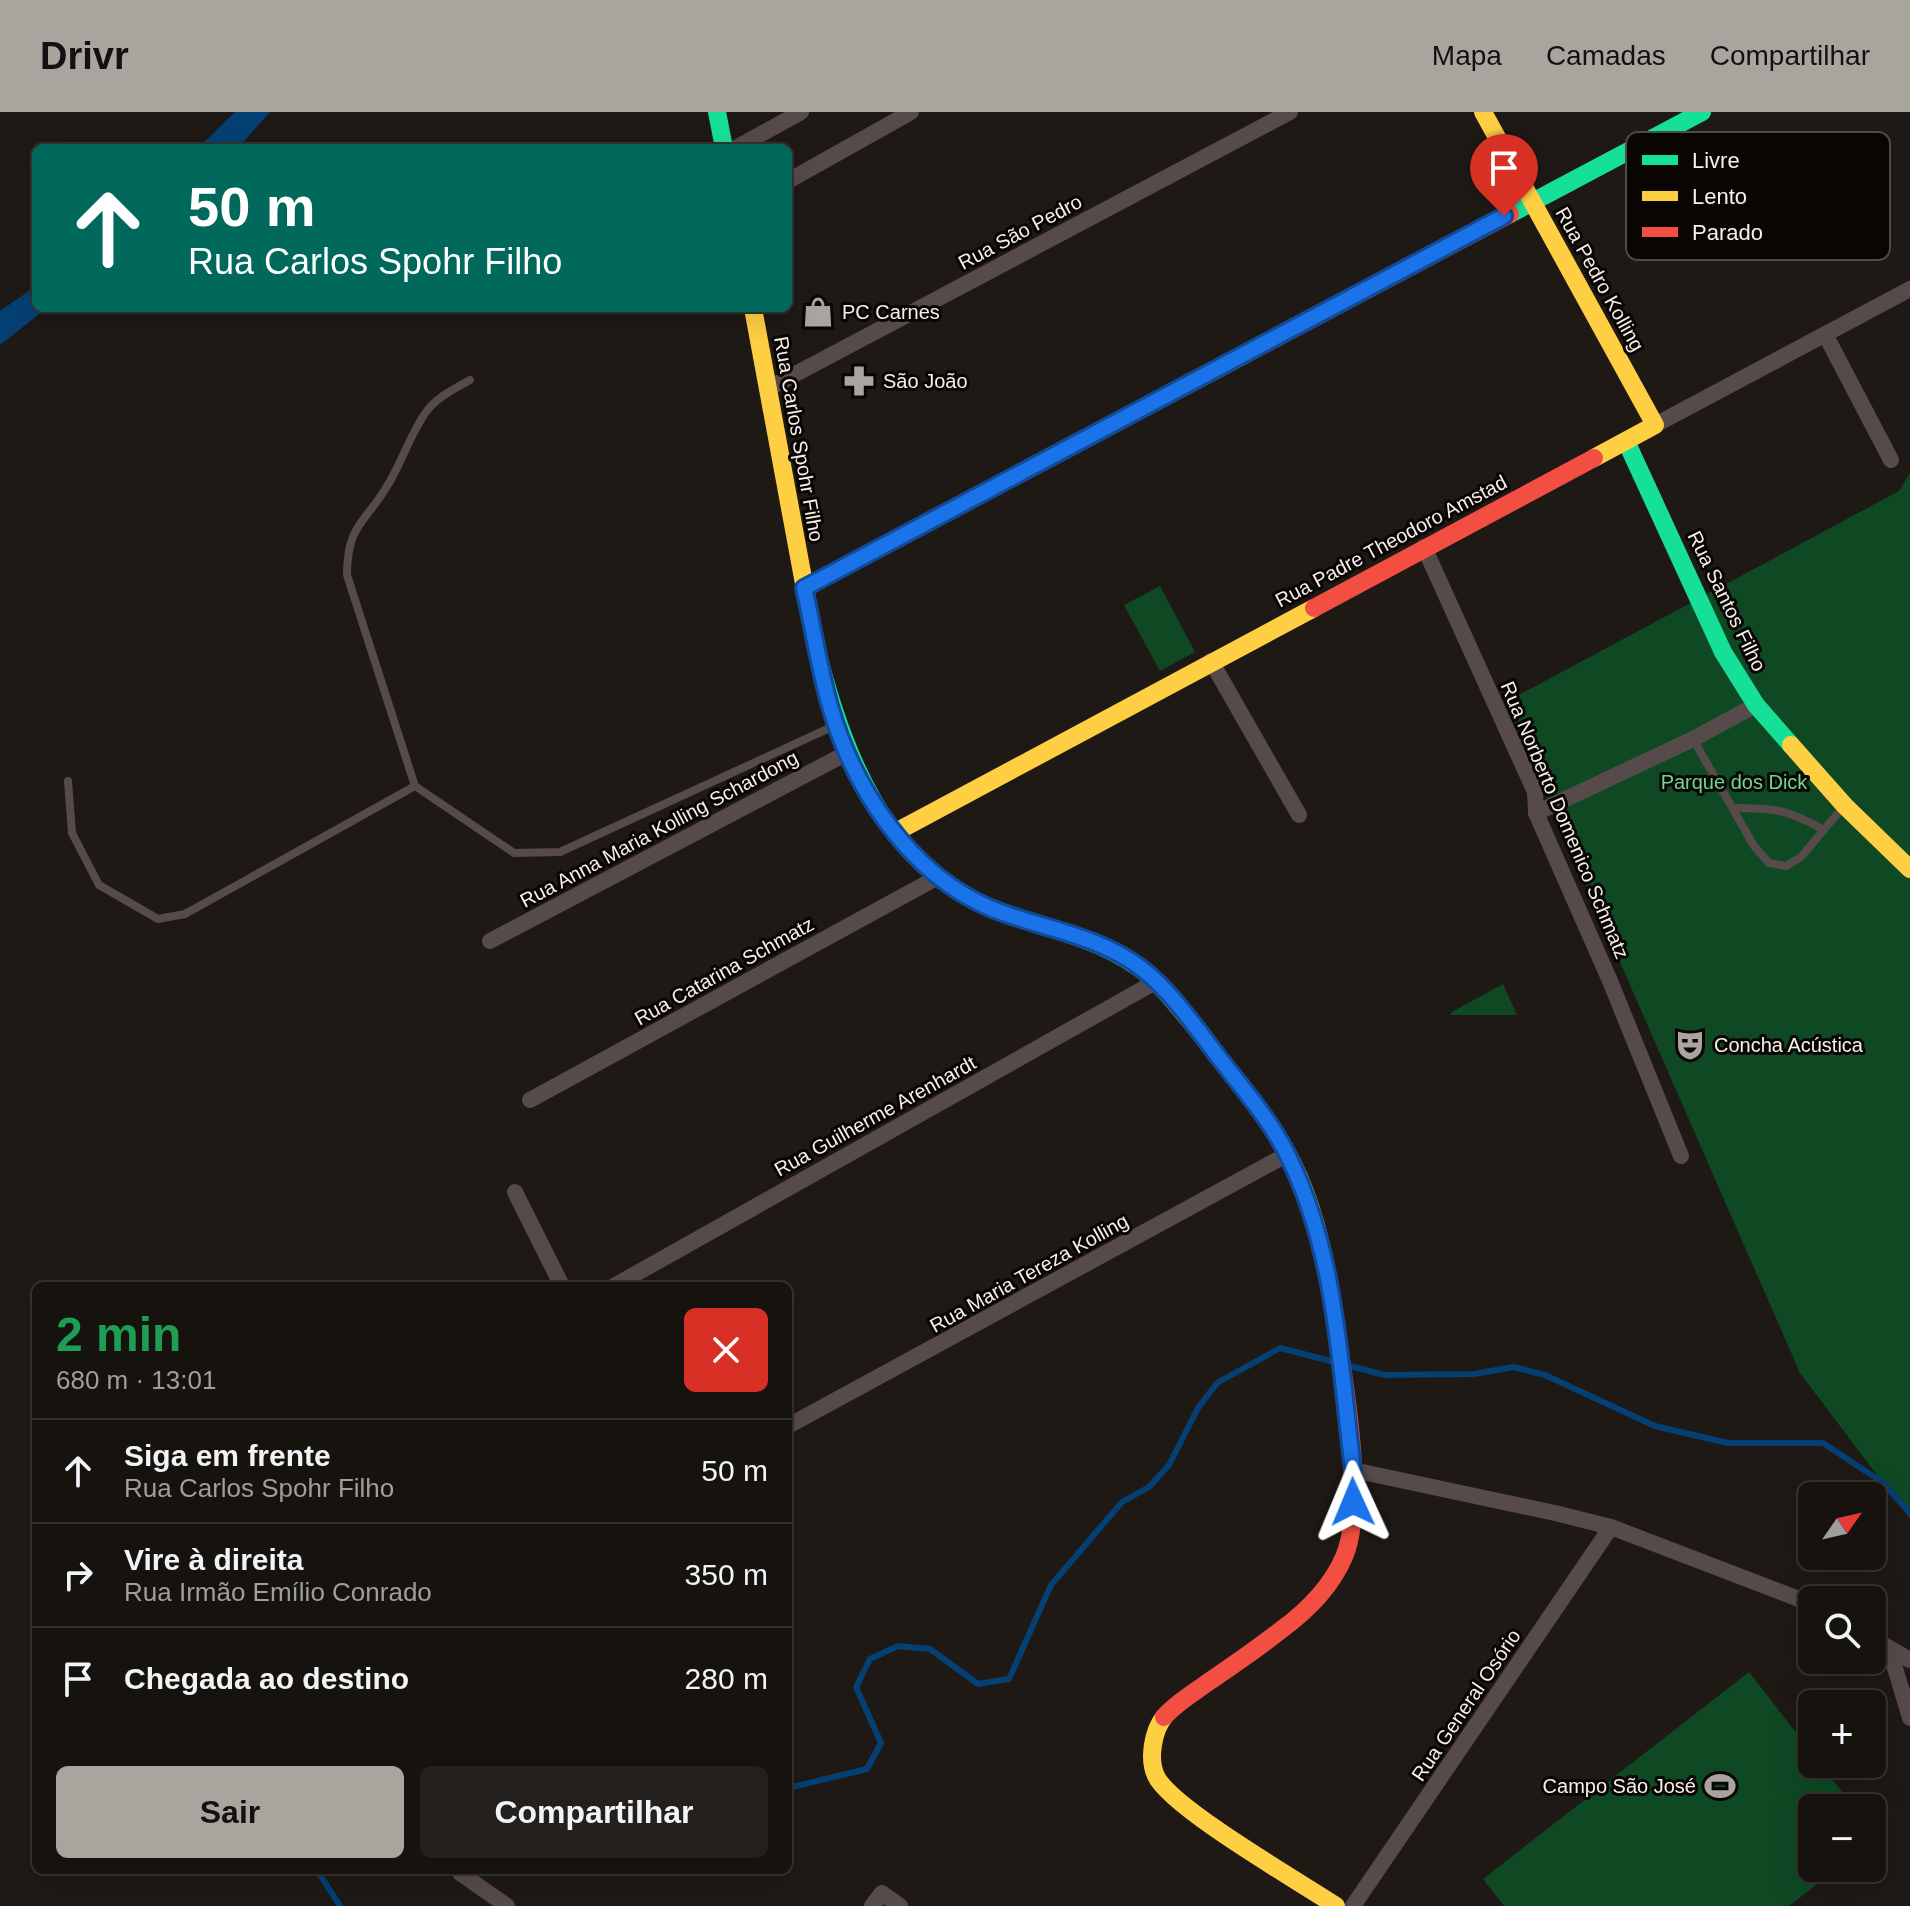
<!DOCTYPE html>
<html lang="pt">
<meta charset="utf-8">
<style>
:root{--surface:#16130f;--page:#23201d;--text:#f1f3f6;--muted:#9e9e9e;--line:#35322f;--accent:#aaa49f}
body{margin:0;font-family:Helvetica,sans-serif;background:var(--page);color:var(--text);height:100vh;display:flex;flex-direction:column;font-size:30px;white-space:nowrap}
*{box-sizing:border-box;margin:0}
p{font-size:26px;color:var(--muted)}
.icon{flex:none;width:44px;height:44px;fill:none;stroke:currentColor;stroke-width:2;stroke-linecap:round;stroke-linejoin:round}
.map{position:relative;flex:1;overflow:hidden}
.details{position:absolute;left:32px;top:1170px;width:760px;height:592px;display:flex;flex-direction:column;background:var(--surface);border-radius:12px;box-shadow:0 8px 32px #0002,0 0 0 2px var(--line)}
.details>*{flex:none}
.banner{position:absolute;left:32px;top:32px;width:760px;height:168px;border-radius:12px;box-shadow:0 8px 32px #0002,0 0 0 2px var(--line);background:#00695c;color:#fff;overflow:hidden}
.needle{width:52px;rotate:56deg}
.tools{position:absolute;left:1798px;top:1370px;display:grid;gap:16px}
.tools a{display:grid;place-items:center;width:88px;height:88px;border-radius:12px;background:var(--surface);box-shadow:0 8px 32px #0002,0 0 0 2px var(--line);font-size:40px}
.pin{position:absolute;display:grid;place-items:center;width:68px;height:68px;color:#fff;margin:-82px -34px;border-radius:50% 50% 50% 0;rotate:-45deg;box-shadow:0 0 8px #0007}
.pin .icon{rotate:45deg}
.me{position:absolute;width:88px;margin:-44px;rotate:359deg;stroke-linejoin:round;filter:drop-shadow(0 0 6px #0008)}
.turn{display:flex;align-items:center;gap:28px;height:168px;padding:0 24px;font-size:36px}
.turn .icon{width:104px;height:104px;stroke-width:2.5}
.turn b{display:block;font-size:56px;line-height:68px}
.round{display:grid;place-items:center;flex:none;width:84px;height:84px;border-radius:12px;background:var(--page)}
.summary{display:flex;align-items:center;justify-content:space-between;height:136px;padding:0 24px}
h1{font-size:48px;font-weight:600;line-height:60px;color:#1e9e55}
.cta{display:flex;gap:16px;margin-top:auto;padding:16px 24px}
.cta a{flex:1;height:92px;border-radius:12px;background:var(--accent);color:#111;font-size:32px;font-weight:600;line-height:92px;text-align:center}
.cta a+a{background:var(--page);color:var(--text)}
ul{padding:0;list-style:none}
li{display:flex;align-items:center;gap:24px;height:104px;padding:0 24px;border-top:2px solid var(--line)}
li div{flex:1}
li b{display:block;font-size:30px}
li em{font-style:normal}
header{display:flex;align-items:center;gap:48px;box-sizing:border-box;height:112px;padding:0 40px;background:var(--accent);color:#111}
header strong{font-size:38px}
nav{display:flex;gap:44px;margin-inline-start:auto;font-size:28px}
.map>svg:first-child{display:block}
.green{fill:#0e4924}
.water{fill:#044074}
.lines{fill:none;stroke-linecap:round;stroke-linejoin:round}
.stream{stroke:#044074;stroke-width:6}
.lane{stroke:#574a4a;stroke-width:8}
.street{stroke:#574a4a;stroke-width:16}
.fast{stroke:#16e098;stroke-width:18}
.slow{stroke:#ffcf43;stroke-width:18}
.jam{stroke:#f24e42;stroke-width:18}
.route-casing{stroke:#114b97;stroke-width:20}
.route{stroke:#1a73e8;stroke-width:14}
.labels{text-anchor:middle;stroke-width:6;stroke-linejoin:round;paint-order:stroke}
.street-label{font-size:20px;fill:#f6efea;stroke:#090503}
.poi-label{font-size:20px;fill:#f6efea;stroke:#090503;text-anchor:start}
.park-label{font-size:20px;fill:#70d88d;stroke:#090503}
.key{fill:#090503;stroke:#504b48;stroke-width:2}
.key-label{font-size:22px;fill:#f6efea}
</style>
<header>
<strong>Drivr</strong>
<nav><a>Mapa</a><a>Camadas</a><a>Compartilhar</a></nav>
</header>
<div class="map">
<svg width="1910" height="1794" viewBox="0 0 1910 1794">
<rect width="100%" height="100%" fill="#1e1914"/>
<!-- green -->
<g class="green">
<polygon points="1910,361 1910,1407 1800,1261 1506,590 1899,379"/>
<polygon points="1160,474 1195,540 1160,559 1124,493"/>
<polygon points="1503,872 1517,903 1450,903 1452,900"/>
<polygon points="1749,1560 1812,1641 1812,1652 1820,1652 1855,1696 1812,1696 1812,1756 1838,1756 1789,1794 1504,1794 1483,1767"/>
</g>
<!-- water -->
<g class="water">
<polygon points="235,0 270,0 238,36 198,36"/>
<polygon points="36,174 36,196 47,196 0,233 0,199"/>
</g>
<g class="lines">
<!-- stream -->
<g class="stream">
<polyline points="788,1676 867,1657 881,1631 856,1575 870,1547 898,1534 930,1537 978,1572 1009,1567 1051,1473 1122,1390 1149,1375 1169,1353 1198,1296 1217,1271 1280,1236 1385,1263 1474,1262 1514,1255 1545,1263 1655,1314 1728,1331 1823,1331 1882,1370 1910,1401"/>
<polyline points="317,1758 340,1794"/>
</g>
<!-- lane -->
<g class="lane">
<path d="M 470,268 C 454,277 437,285 426,300 C 411,321 402,349 389,371 C 367,410 347,411 347,463 L 415,674 L 514,741 L 560,740 L 836,613"/>
<polyline points="1693,627 1754,734 1769,751 1786,754 1801,745 1844,694"/>
<polyline points="68,669 72,721 99,773 158,807 185,802 415,674"/>
<path d="M 1733,696 C 1774,696 1787,697 1824,718"/>
</g>
<!-- street -->
<g class="street">
<polyline points="736,36 801,0"/>
<polyline points="788,69 911,0"/>
<polyline points="1825,222 1891,348"/>
<polyline points="769,276 1290,0"/>
<polyline points="1655,313 1910,177"/>
<polyline points="1424,435 1535,680 1536,701 1610,869 1681,1044"/>
<polyline points="1211,549 1299,703"/>
<polyline points="1536,701 1693,627 1756,593"/>
<polyline points="490,829 847,641"/>
<polyline points="530,988 938,765"/>
<polyline points="515,1080 562,1174"/>
<polyline points="614,1174 1157,869"/>
<polyline points="788,1314 1288,1042"/>
<polyline points="1353,1358 1555,1401 1611,1415 1812,1492"/>
<polyline points="1872,1526 1910,1548"/>
<polyline points="1889,1536 1910,1606"/>
<polyline points="460,1761 507,1794"/>
<polyline points="872,1794 882,1781 900,1794"/>
<polyline points="1353,1794 1611,1415"/>
</g>
<!-- fast -->
<g class="fast">
<polyline points="717,0 724,36"/>
<polyline points="1510,102 1702,0"/>
<polyline points="1626,329 1723,540 1756,593 1791,633"/>
<path d="M 815,531 C 841,638 885,757 997,798 C 1052,819 1107,827 1153,867"/>
</g>
<!-- slow -->
<g class="slow">
<polyline points="1483,0 1655,313 1594,346"/>
<polyline points="753,196 815,531"/>
<polyline points="804,476 1244,243"/>
<polyline points="1791,633 1845,694 1910,757"/>
<polyline points="894,721 1314,496"/>
<path d="M 1153,867 C 1179,893 1201,923 1224,952 C 1252,987 1281,1023 1299,1065 C 1318,1109 1327,1156 1334,1203"/>
<path d="M 1164,1605 C 1153,1619 1148,1647 1156,1664 C 1171,1696 1300,1770 1336,1794"/>
</g>
<!-- jam -->
<g class="jam">
<polyline points="1244,243 1510,102"/>
<polyline points="1314,496 1594,346"/>
<path d="M 1164,1605 C 1176,1591 1192,1582 1207,1571 C 1232,1554 1257,1537 1281,1518 C 1307,1499 1331,1475 1344,1445 C 1367,1392 1343,1261 1334,1203"/>
</g>
</g>
<g class="lines">
<!-- route casing -->
<g class="route-casing">
<path id="route" d="M 1353,1390 L 1353,1358 C 1340,1253 1336,1142 1289,1046 C 1272,1010 1244,978 1220,947 C 1196,916 1172,880 1141,856 C 1096,822 1041,817 990,796 C 909,761 854,677 830,594 C 819,556 813,515 804,476 L 1504,104"/>
</g>
<!-- route -->
<use href="#route" class="route"/>
</g>
<!-- icons -->
<defs>
<g id="shop-bare" transform="scale(2.4)"><path d="M-5-2.5h2.3a2.7 3.5 0 0 1 5.4 0H5L5.5 6h-11ZM-1.5-2.5h3a1.5 2.3 0 0 0-3 0Z" fill="#aaa49f" stroke="#090503" stroke-width="2.5" paint-order="stroke"/></g>
<g id="pharmacy-bare" transform="scale(2.4)"><path d="M-2-6h4v4h4v4h-4v4h-4v-4h-4v-4h4Z" fill="#aaa49f" stroke="#090503" stroke-width="2.5" paint-order="stroke"/></g>
<g id="theatre-bare" transform="scale(2.4)"><path d="M-5-5.5Q0-4 5-5.5V0Q5 5 0 6Q-5 5-5 0ZM-3.3-2.5H-1v1.5H-3.3ZM1-2.5H3.3v1.5H1ZM-2.8 1Q0 5.5 2.8 1Z" fill="#aaa49f" stroke="#090503" stroke-width="2.5" paint-order="stroke"/></g>
<g id="stadium-bare" transform="scale(2.4)"><path d="M0-5a6.5 5 0 1 0 0 10a6.5 5 0 1 0 0-10ZM-3.5-1.8h7v3.6h-7Z" fill="#aaa49f" stroke="#090503" stroke-width="2.5" paint-order="stroke"/></g>
</defs>
<g fill-rule="evenodd">
<use href="#shop-bare" x="818" y="200"/>
<use href="#pharmacy-bare" x="859" y="269"/>
<use href="#theatre-bare" x="1690" y="933"/>
<use href="#stadium-bare" x="1720" y="1674"/>
</g>
<g class="labels">
<!-- street labels -->
<g class="street-label">
<text transform="translate(1020 120) rotate(-28)" y="7">Rua São Pedro</text>
<text transform="translate(1600 167) rotate(61)" y="7">Rua Pedro Kolling</text>
<text transform="translate(799 327) rotate(80)" y="7">Rua Carlos Spohr Filho</text>
<text transform="translate(1391 429) rotate(-28)" y="7">Rua Padre Theodoro Amstad</text>
<text transform="translate(1727 489) rotate(64)" y="7">Rua Santos Filho</text>
<text transform="translate(1565 708) rotate(67)" y="7">Rua Norberto Domenico Schmatz</text>
<text transform="translate(659 717) rotate(-28)" y="7">Rua Anna Maria Kolling Schardong</text>
<text transform="translate(724 859) rotate(-29)" y="7">Rua Catarina Schmatz</text>
<text transform="translate(875 1004) rotate(-29)" y="7">Rua Guilherme Arenhardt</text>
<text transform="translate(1029 1161) rotate(-29)" y="7">Rua Maria Tereza Kolling</text>
<text transform="translate(1466 1593) rotate(-56)" y="7">Rua General Osório</text>
</g>
<!-- poi labels -->
<g class="poi-label">
<text x="842" y="207">PC Carnes</text>
<text x="883" y="276">São João</text>
<text x="1714" y="940">Concha Acústica</text>
<text x="1696" y="1681" text-anchor="end">Campo São José</text>
</g>
<!-- park labels -->
<g class="park-label">
<text x="1734" y="677">Parque dos Dick</text>
</g>
</g>
<!-- legend -->
<rect x="1626" y="20" width="264" height="128" rx="12" class="key"/>
<rect x="1642" y="43" width="36" height="10" fill="#16e098"/>
<rect x="1642" y="79" width="36" height="10" fill="#ffcf43"/>
<rect x="1642" y="115" width="36" height="10" fill="#f24e42"/>
<g class="key-label">
<text x="1692" y="56">Livre</text>
<text x="1692" y="92">Lento</text>
<text x="1692" y="128">Parado</text>
</g>
</svg>
<div class="tools">
<a><svg class="needle" viewBox="-14 -14 28 28"><path d="M0-13l5 13h-10z" fill="#e53935"/><path d="M0 13l5-13h-10z" fill="#9e9e9e"/></svg></a>
<a><svg class="icon" aria-label="search" viewBox="0 0 24 24"><circle cx="10" cy="10" r="6"/><path d="M15 15l6 6"/></svg></a>
<a>+</a>
<a>−</a>
</div>
<div class="pin" style="left:1504px;top:104px;background:#d93025"><svg class="icon" aria-label="arrive" viewBox="0 0 24 24"><path d="M6 21V4h12l-3 4 3 4H6"/></svg></div>
<svg class="me" style="left:1353px;top:1390px" viewBox="-20 -20 40 40"><path d="M0-17L14 15 0 8-14 15z" fill="#1a73e8" stroke="#fff" stroke-width="4"/></svg>
<div class="banner">
<div class="turn"><svg class="icon" aria-label="ahead" viewBox="0 0 24 24"><path d="M12 20V5M6 11l6-6 6 6"/></svg><div><b>50 m</b>Rua Carlos Spohr Filho</div></div>
</div>
<section class="details">
<div class="summary"><div><h1>2 min</h1><p>680 m · 13:01</p></div><a class="round" style="background:#d93025;color:#fff"><svg class="icon" aria-label="close" viewBox="0 0 24 24"><path d="M6 6l12 12M18 6L6 18"/></svg></a></div>
<ul>
<li><svg class="icon" aria-label="ahead" viewBox="0 0 24 24"><path d="M12 20V5M6 11l6-6 6 6"/></svg><div><b>Siga em frente</b><p>Rua Carlos Spohr Filho</p></div><em>50 m</em></li>
<li><svg class="icon" aria-label="right" viewBox="0 0 24 24"><path d="M7 20v-9h11M14 6l5 5-5 5"/></svg><div><b>Vire à direita</b><p>Rua Irmão Emílio Conrado</p></div><em>350 m</em></li>
<li><svg class="icon" aria-label="arrive" viewBox="0 0 24 24"><path d="M6 21V4h12l-3 4 3 4H6"/></svg><div><b>Chegada ao destino</b></div><em>280 m</em></li>
</ul>
<div class="cta"><a>Sair</a><a>Compartilhar</a></div>
</section>
</div>
